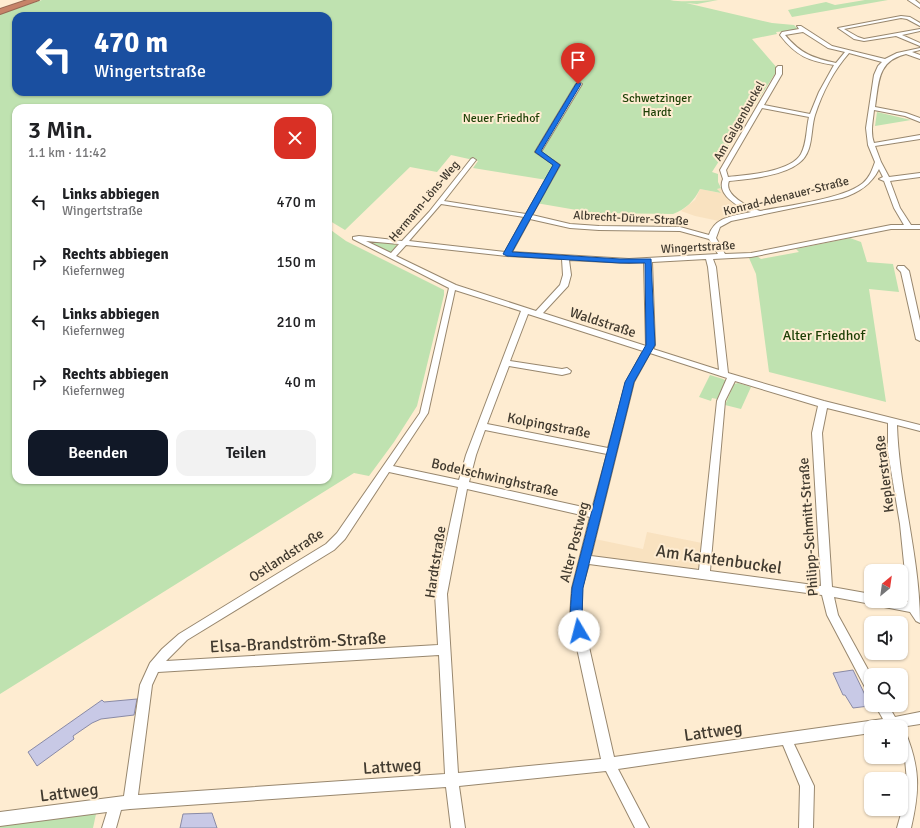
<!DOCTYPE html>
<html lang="de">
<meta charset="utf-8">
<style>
:root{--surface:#fff;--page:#f2f2f2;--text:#202124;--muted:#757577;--accent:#111827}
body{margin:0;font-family:Signika,sans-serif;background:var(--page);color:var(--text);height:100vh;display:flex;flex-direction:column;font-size:15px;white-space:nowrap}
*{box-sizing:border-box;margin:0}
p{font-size:13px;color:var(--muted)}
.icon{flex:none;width:22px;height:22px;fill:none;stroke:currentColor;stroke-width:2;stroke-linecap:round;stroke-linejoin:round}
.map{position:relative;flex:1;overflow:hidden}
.drawer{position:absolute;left:12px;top:104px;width:320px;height:380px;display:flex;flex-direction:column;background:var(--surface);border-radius:12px;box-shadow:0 1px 3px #0004}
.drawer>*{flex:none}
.hud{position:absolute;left:12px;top:12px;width:320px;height:84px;border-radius:12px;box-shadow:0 1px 3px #0004;background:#1a4fa0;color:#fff;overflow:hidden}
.needle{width:26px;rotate:29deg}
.tools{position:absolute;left:864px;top:564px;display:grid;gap:8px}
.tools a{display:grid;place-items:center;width:44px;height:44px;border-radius:8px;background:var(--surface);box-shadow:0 1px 3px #0004;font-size:20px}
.pin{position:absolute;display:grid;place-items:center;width:34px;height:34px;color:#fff;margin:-41px -17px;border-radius:50% 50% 50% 0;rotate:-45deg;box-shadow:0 0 4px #0007}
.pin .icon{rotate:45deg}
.me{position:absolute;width:44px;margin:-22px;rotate:352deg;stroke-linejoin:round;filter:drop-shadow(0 0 3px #0008)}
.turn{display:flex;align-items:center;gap:14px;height:84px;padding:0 16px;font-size:18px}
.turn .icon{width:52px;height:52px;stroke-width:2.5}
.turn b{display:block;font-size:28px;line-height:34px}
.round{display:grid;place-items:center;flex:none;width:42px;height:42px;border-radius:12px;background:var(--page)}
.overview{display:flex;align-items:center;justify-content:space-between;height:68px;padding:0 16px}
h1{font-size:24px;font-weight:600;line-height:30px}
.primary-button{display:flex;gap:8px;margin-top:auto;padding:8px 16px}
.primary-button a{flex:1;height:46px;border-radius:12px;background:var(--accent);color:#fff;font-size:16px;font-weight:600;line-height:46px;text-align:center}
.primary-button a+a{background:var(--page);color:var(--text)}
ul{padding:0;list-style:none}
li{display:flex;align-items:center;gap:12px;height:60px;padding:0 16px}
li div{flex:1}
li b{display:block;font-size:15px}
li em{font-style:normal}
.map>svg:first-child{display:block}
.built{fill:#f9e2c0}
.green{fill:#bfe2b0;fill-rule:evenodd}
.building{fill:#c8c9e6;stroke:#898aa6}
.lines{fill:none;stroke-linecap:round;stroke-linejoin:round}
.minor-casing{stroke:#98876e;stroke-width:2}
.tertiary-casing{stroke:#98876e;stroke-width:2}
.motorway-casing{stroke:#986954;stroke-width:2}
.minor{fill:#fff;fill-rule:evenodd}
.tertiary{fill:#fff;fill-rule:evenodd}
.motorway{fill:#c78368;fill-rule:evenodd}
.route{fill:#1a73e8;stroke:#114b97}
.labels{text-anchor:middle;stroke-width:4;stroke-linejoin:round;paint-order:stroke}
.far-park-label{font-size:12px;fill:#1c3f05;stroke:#feecd1}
.far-street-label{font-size:12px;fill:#413a2f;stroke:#feecd1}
.street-label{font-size:14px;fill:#413a2f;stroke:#feecd1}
.park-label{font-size:14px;fill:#1c3f05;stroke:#feecd1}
.near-street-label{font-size:17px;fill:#413a2f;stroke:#feecd1}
</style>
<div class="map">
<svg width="920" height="828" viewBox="0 0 920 828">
<rect width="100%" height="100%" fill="#feecd1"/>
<!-- built -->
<g class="built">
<polygon points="721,188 739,210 738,213 719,221 695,216 681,211 695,200 700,189 720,193 717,189"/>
<polygon points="647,532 702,543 699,567 696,569 691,569 595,557 592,553 595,539 643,549"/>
</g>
<!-- green -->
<g class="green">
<path d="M 42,0 L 670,0 C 685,3 702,0 718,0 L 697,4 L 686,3 L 772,23 L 794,25 L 799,30 L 776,32 L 777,34 L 752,39 L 778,69 L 712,172 L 718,174 L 718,182 L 721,188 L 717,189 L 721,193 L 700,189 C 694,201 686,209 673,214 L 594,213 L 536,203 L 547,180 L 473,168 L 478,161 L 451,155 L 437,172 L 410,167 L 345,230 L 330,221 L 328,221 L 328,108 L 16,108 L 16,480 L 328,480 L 328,228 L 346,241 L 444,290 L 444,295 L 417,406 L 394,442 L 369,476 L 354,473 L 0,694 L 0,14 ZM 16,16 L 328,16 L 328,92 L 16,92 Z"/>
<polygon points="865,0 888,0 792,17 788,10 826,2 835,5"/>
<polygon points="877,112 911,120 875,126"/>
<polygon points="850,238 861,242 867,262 893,264 899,292 869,289 886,402 769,372 756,274 749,258 757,256 761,259 799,252 796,249"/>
<polygon points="363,240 395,244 397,246 390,253"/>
<polygon points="710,375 723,379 726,381 717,399 712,398 711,401 699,397"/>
<polygon points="738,383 751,387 741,409 725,405 734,384"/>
<polygon points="96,814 93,828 0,828 0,822"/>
</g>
<!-- building -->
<g class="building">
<polygon points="853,670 866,697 865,697 869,706 853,708 845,695 843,695 833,673"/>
<polygon points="137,699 134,715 101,719 92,723 73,736 74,739 37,766 28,752 102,700 104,702"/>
<polygon points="212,813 217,828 180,828 183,814"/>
</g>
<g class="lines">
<!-- minor casing -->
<g class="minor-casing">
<g id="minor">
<polygon points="901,16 910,17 920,23 920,26 907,19 901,18 844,29 858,37 864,39 920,29 920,31 902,35 920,43 920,46 896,36 864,41 854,39 838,28"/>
<path d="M 797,26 L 801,26 L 832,46 L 885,59 L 897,53 L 920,48 L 920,50 L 912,52 L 920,55 L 920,59 L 906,54 C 877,61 879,82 875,107 L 906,113 L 920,118 L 920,122 L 905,116 L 874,110 C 873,121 870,132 874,143 L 920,135 L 920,139 L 875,146 L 881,162 L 889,177 L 920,173 L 920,177 L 890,181 L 900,208 L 911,225 L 920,225 L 920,229 L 891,229 L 751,257 L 713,259 L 716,267 L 728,373 L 824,401 L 920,425 L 920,431 L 897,425 C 899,491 920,557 920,623 L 916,621 L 910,612 L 879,606 L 874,602 L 871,604 L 834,597 L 838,615 L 871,675 L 871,692 L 867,691 L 827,615 L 822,595 L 589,564 L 582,588 L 582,616 L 614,757 L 883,719 L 875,705 L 888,705 L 895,717 L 920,712 L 920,724 L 901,727 L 871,727 L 871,733 L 794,744 L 814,786 L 813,828 L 799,828 L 800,786 L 783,745 L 618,769 L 649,828 L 635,828 L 606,771 L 459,786 L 465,828 L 451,828 L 446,787 L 130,809 L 121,810 L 116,828 L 102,828 L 107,812 L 0,826 L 0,812 L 124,796 L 140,685 L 150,663 L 162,649 L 179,634 L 326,544 L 337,533 L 420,413 L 449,288 L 353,239 L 353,237 L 359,236 L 402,241 L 429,212 L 471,159 L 473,158 L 476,160 L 444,201 L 526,214 L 554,165 L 535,152 L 576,84 L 579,82 L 582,84 L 541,152 L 560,165 L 532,215 L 570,224 L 599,226 L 680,227 L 709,235 C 715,216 735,216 751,212 C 739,207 716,195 723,179 L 720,170 L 776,74 L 776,68 L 778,66 L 782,66 L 782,74 L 764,105 L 810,114 L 819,92 L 834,65 C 809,61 796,56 780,35 L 782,32 L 799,29 ZM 803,32 L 828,48 L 845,52 L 836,63 C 813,58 801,54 785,35 ZM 849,53 L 882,62 L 878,66 L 874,75 L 866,128 L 868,145 L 875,162 C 872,170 870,177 863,183 C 844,199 785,206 760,211 C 749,207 723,195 729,181 C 749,179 783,176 799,163 C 814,152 810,131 815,115 C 822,93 834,70 849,53 ZM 762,108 L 809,117 C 806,129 807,143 801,154 C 791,172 747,175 728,177 L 726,170 ZM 879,169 L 883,177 L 879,179 L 884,181 L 894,208 L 904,225 L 891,225 L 751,253 L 725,254 L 716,238 L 720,227 L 731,221 L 842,198 C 858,193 871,185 879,169 ZM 441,204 L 524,217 L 505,252 L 409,241 ZM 530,219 L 570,228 L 599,230 L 680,231 L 709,239 L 718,254 L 629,259 L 512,252 ZM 366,241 L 399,244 L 391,253 ZM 406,245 L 507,256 L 562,259 L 563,275 L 560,285 L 536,311 L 456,285 L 396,256 ZM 706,259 L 708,267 L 719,370 L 653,349 L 655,345 L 652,262 ZM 569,260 L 629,263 L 644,262 L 646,346 L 543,313 L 568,286 L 571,275 ZM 455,290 L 521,311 L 466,455 L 459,480 L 393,466 L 428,413 ZM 528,314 L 643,351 L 626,382 L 608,448 L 487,424 L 509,366 L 562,375 L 570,373 L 571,371 L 567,368 L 562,369 L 510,361 ZM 650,353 L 727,378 L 717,401 L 699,570 L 591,556 L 634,382 ZM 735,381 L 818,406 L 812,433 L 821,586 L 710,571 L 725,401 ZM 827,408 L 888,423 L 888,452 L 900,524 L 908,602 L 901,601 L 871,601 L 871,594 L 832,587 L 822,433 ZM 485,430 L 607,454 L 592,509 L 469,482 L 476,455 ZM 389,472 L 458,487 L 435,594 L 438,645 L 166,661 L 187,640 L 334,550 L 345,539 ZM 467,489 L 590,517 L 572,588 L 570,616 L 601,759 L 458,773 L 447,594 ZM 439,655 L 445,774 L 138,795 L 152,685 L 158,672 Z"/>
<polygon points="898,266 904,266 909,271 920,321 920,341 916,339 901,272 897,268"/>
<path d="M 901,729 L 905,731 C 920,768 920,789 911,828 L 897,828 L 904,803 L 907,781 L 905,759 L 901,748 Z"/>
</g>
</g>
<!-- tertiary casing -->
<g class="tertiary-casing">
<polygon id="tertiary" points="908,0 915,0 920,4 920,8"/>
</g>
<!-- motorway casing -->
<g class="motorway-casing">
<polygon id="motorway" points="27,0 39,0 0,14 0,9"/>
</g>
<!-- minor -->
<use href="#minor" class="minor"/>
<!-- tertiary -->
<use href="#tertiary" class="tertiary"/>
<!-- motorway -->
<use href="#motorway" class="motorway"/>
</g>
<!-- route -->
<path class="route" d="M 578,82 L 581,84 L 541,151 L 560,165 L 512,252 L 620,259 L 651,259 L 655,345 L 634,382 L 583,588 L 582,616 L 585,631 L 583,635 L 579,636 L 575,635 C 568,621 571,603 572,588 L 625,382 L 646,345 L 645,263 L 620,263 L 507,256 L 503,254 L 553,165 L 535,152 L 576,84 Z"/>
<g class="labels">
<!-- far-park labels -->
<g class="far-park-label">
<text x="657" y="102">Schwetzinger<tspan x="657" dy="14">Hardt</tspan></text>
<text x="501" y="122">Neuer Friedhof</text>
</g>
<!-- far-street labels -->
<g class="far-street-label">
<text transform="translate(739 121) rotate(-60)" y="4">Am Galgenbuckel</text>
<text transform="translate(786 196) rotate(-14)" y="4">Konrad-Adenauer-Straße</text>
<text transform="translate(424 201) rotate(-50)" y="4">Hermann-Löns-Weg</text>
<text transform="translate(631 218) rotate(3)" y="4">Albrecht-Dürer-Straße</text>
<text transform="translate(698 247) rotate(-3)" y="4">Wingertstraße</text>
</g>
<!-- street labels -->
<g class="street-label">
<text transform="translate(603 322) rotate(18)" y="5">Waldstraße</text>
<text transform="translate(549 425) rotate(11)" y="5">Kolpingstraße</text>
<text transform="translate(884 474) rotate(-97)" y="5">Keplerstraße</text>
<text transform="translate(495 477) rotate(13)" y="5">Bodelschwinghstraße</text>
<text transform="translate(808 527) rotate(-94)" y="5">Philipp-Schmitt-Straße</text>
<text transform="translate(574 542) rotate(-76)" y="5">Alter Postweg</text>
<text transform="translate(286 555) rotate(-33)" y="5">Ostlandstraße</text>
<text transform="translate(435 562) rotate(-81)" y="5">Hardtstraße</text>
</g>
<!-- park labels -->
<g class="park-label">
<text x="824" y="340">Alter Friedhof</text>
</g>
<!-- near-street labels -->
<g class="near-street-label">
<text transform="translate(719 559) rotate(8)" y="6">Am Kantenbuckel</text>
<text transform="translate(298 642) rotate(-3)" y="6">Elsa-Brandström-Straße</text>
<text transform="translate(713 731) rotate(-8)" y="6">Lattweg</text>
<text transform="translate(392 766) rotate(-4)" y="6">Lattweg</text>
<text transform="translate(69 792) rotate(-7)" y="6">Lattweg</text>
</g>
</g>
</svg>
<div class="tools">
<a><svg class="needle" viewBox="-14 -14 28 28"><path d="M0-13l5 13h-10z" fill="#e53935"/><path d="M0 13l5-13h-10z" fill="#757577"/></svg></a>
<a><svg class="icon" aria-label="sound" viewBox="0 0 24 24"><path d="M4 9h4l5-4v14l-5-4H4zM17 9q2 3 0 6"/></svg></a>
<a><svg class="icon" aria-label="search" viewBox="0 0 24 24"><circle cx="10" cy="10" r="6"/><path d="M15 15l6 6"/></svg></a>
<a>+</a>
<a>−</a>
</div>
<div class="pin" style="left:578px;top:84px;background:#d93025"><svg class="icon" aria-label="arrive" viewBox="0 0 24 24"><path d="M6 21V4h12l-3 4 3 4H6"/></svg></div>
<svg class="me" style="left:579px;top:631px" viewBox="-20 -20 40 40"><circle r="19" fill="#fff"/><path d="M0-13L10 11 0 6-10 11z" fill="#1a73e8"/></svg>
<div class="hud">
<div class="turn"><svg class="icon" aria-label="left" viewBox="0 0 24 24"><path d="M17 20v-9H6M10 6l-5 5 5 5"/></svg><div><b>470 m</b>Wingertstraße</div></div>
</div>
<section class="drawer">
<div class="overview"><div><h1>3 Min.</h1><p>1.1 km · 11:42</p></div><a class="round" style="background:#d93025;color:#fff"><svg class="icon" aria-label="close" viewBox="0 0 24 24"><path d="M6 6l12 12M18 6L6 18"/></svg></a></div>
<ul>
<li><svg class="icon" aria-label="left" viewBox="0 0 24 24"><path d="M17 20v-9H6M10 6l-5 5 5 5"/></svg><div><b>Links abbiegen</b><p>Wingertstraße</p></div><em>470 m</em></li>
<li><svg class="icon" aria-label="right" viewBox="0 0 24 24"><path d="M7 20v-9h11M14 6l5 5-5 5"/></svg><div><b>Rechts abbiegen</b><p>Kiefernweg</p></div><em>150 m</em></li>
<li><svg class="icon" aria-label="left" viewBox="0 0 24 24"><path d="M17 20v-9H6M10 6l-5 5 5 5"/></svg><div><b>Links abbiegen</b><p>Kiefernweg</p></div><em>210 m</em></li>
<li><svg class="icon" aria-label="right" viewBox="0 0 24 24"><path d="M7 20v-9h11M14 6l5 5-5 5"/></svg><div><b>Rechts abbiegen</b><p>Kiefernweg</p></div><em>40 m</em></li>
</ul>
<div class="primary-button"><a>Beenden</a><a>Teilen</a></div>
</section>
</div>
